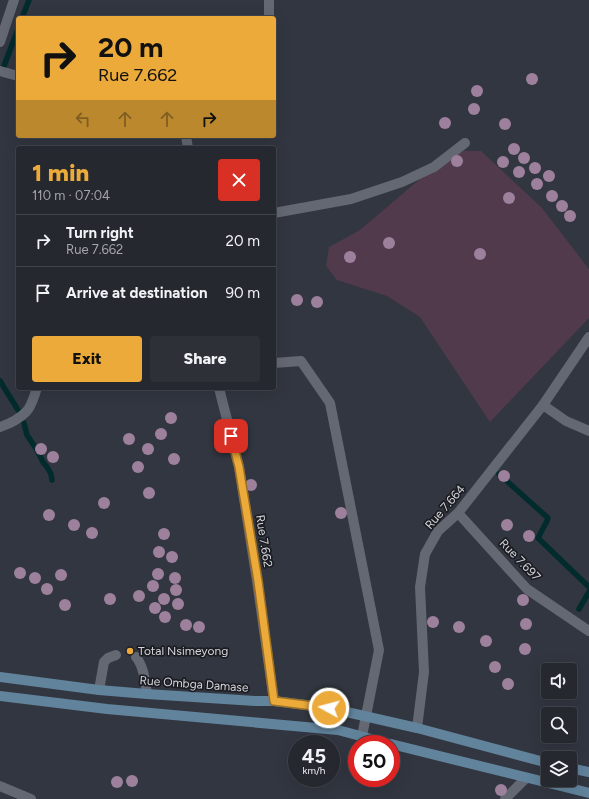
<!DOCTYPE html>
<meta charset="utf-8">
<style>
:root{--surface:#262830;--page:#2e3038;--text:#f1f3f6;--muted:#a4a6ab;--line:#42444c;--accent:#ebaa39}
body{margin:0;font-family:Figtree,sans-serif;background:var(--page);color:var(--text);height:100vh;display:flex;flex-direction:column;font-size:15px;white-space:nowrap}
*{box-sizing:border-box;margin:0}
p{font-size:13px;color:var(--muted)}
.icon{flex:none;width:22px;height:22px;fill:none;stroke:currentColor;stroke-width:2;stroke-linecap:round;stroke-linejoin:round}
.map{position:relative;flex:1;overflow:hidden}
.panel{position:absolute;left:16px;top:146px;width:260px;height:244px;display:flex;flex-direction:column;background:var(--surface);border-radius:4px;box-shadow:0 4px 16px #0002,0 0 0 1px var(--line)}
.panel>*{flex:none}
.banner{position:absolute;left:16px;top:16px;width:260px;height:122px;border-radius:4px;box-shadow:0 4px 16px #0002,0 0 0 1px var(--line);background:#ebaa39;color:#111;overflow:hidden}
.fabs{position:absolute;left:541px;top:663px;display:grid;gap:8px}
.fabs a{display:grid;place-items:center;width:36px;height:36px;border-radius:4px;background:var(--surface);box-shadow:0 4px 16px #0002,0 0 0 1px var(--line);font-size:20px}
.speed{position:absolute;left:288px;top:735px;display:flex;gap:8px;font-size:20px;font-weight:700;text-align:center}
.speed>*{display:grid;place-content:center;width:52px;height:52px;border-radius:50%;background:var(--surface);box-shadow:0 4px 16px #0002,0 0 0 1px var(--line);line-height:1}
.speed small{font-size:10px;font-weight:400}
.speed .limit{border:6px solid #d22;background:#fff;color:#111}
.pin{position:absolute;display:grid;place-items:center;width:34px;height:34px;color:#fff;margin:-17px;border-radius:8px;box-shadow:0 2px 6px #0006}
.me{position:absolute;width:44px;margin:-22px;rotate:277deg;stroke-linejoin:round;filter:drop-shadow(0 0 3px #0008)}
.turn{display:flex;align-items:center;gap:14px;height:84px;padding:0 16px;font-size:18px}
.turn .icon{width:52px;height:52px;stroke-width:2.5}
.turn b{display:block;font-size:28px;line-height:34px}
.lanes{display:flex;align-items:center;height:38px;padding:0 16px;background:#0003;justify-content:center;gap:20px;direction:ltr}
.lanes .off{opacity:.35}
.round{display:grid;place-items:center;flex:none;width:42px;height:42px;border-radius:4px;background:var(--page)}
.head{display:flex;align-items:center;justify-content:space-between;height:68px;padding:0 16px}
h1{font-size:24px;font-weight:800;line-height:30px;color:var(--accent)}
.cta{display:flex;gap:8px;margin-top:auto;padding:8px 16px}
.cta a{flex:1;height:46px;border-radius:4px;background:var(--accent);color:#111;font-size:16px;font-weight:800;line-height:46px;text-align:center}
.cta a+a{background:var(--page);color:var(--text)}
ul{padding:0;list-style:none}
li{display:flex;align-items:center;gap:12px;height:52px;padding:0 16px;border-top:1px solid var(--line)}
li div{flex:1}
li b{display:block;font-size:15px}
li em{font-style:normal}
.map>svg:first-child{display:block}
.green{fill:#503a4b}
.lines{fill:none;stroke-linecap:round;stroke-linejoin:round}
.stream{stroke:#022b2e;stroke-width:5.5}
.lane{stroke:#646873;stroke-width:10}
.street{stroke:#646873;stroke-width:10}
.secondary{stroke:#61839c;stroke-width:10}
.tree{fill:#9d809c}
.route-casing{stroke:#996e25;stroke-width:10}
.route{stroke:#ebaa39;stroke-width:7}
.poi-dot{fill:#ebaa39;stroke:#1c1d22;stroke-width:1.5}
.labels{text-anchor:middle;stroke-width:3.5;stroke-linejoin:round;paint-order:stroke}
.street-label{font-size:12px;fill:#d2d5db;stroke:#1c1d22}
.poi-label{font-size:12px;fill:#d2d5db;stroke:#1c1d22;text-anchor:start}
</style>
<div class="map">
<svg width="589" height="799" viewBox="0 0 589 799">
<rect width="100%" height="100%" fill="#323640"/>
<!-- green -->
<polygon class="green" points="464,151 481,151 542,208 589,269 589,318 490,422 420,317 387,296 337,280 326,266 329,247 360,230 434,167"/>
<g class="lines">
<!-- stream -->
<g class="stream">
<polyline points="22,18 29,0"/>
<polyline points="1,74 18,29"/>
<polyline points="0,381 18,410"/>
<polyline points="24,423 27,435 37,450 43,462 47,467 51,474 52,480"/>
<polyline points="499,474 548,518 547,521 538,538 589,587"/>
<polyline points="579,609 589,592"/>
</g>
<!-- lane -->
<g class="lane">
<path d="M 136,657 C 144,667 145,681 147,694"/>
<polyline points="99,690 104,662 108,658 116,655"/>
<polyline points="505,799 526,778"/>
</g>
<!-- street -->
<g class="street">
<polyline points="269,18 269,0"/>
<polyline points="0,42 14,0"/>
<polyline points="0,71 18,76"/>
<polyline points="186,136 188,148"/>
<polyline points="274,213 351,199 402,182 434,167 465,143"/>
<polyline points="274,363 301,361 330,403 379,650 362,736"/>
<polyline points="219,388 239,467 257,581 274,701"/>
<polyline points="543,405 566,421 589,431"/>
<path d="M 0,427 C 9,424 19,419 26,412 C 32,406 34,396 37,388"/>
<polyline points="458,513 527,589 589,631"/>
<polyline points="417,728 424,672 420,587 425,554 438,531 458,513 543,405 589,337"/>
<polyline points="0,786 31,799"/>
</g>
<!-- secondary -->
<g class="secondary">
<polyline points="0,677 99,690 147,694 255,701 274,701 329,708 417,728 548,763"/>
<polyline points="0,696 107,709 338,730 390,744"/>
<polyline points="391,744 589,793"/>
<polyline points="570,768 589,772"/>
</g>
</g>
<!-- trees -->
<g class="tree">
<circle cx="532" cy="79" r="6"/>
<circle cx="477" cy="91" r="6"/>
<circle cx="474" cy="109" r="6"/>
<circle cx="445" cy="123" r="6"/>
<circle cx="505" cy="124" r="6"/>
<circle cx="514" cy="149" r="6"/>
<circle cx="524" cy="158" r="6"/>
<circle cx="457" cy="161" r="6"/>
<circle cx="503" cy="162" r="6"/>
<circle cx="535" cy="168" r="6"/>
<circle cx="519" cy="172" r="6"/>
<circle cx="549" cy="176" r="6"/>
<circle cx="537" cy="184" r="6"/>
<circle cx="552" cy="196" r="6"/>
<circle cx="509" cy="198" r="6"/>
<circle cx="562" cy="206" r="6"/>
<circle cx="570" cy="216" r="6"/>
<circle cx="389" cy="243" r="6"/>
<circle cx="480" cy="254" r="6"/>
<circle cx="350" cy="257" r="6"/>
<circle cx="297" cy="300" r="6"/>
<circle cx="317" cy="302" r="6"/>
<circle cx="171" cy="418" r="6"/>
<circle cx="161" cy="434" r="6"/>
<circle cx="129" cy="439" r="6"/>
<circle cx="41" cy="449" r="6"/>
<circle cx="148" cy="449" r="6"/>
<circle cx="53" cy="457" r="6"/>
<circle cx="174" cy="459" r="6"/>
<circle cx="138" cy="467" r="6"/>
<circle cx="504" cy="476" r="6"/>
<circle cx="251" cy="485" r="6"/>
<circle cx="149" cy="493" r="6"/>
<circle cx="104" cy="503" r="6"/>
<circle cx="341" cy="513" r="6"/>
<circle cx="49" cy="515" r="6"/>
<circle cx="74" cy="525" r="6"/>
<circle cx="507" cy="525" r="6"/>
<circle cx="92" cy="533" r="6"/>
<circle cx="164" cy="534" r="6"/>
<circle cx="529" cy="536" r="6"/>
<circle cx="159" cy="552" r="6"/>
<circle cx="172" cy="557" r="6"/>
<circle cx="20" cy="573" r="6"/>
<circle cx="158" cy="574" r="6"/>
<circle cx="61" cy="575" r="6"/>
<circle cx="35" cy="578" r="6"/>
<circle cx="175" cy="578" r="6"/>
<circle cx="153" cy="586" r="6"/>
<circle cx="47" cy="589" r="6"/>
<circle cx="176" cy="590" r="6"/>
<circle cx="139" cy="596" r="6"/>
<circle cx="110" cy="599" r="6"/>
<circle cx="164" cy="599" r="6"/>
<circle cx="523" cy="600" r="6"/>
<circle cx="178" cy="604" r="6"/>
<circle cx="65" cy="605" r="6"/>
<circle cx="155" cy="608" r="6"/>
<circle cx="165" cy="617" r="6"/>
<circle cx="433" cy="622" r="6"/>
<circle cx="526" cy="624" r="6"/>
<circle cx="186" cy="625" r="6"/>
<circle cx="199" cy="627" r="6"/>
<circle cx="459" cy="627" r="6"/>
<circle cx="486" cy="641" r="6"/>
<circle cx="525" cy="649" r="6"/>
<circle cx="495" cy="667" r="6"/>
<circle cx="508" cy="684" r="6"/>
<circle cx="132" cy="781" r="6"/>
<circle cx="117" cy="782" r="6"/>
<circle cx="501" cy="790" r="6"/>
</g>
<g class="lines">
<!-- route casing -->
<g class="route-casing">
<polyline id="route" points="231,436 239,467 258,581 274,701 329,708"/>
</g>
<!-- route -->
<use href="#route" class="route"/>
</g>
<!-- markers -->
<circle class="poi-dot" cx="130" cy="651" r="4"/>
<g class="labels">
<!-- street labels -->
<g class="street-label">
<text transform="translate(445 507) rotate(-49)" y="4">Rue 7.664</text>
<text transform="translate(264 541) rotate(81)" y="4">Rue 7.662</text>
<text transform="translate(520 560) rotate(46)" y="4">Rue 7.697</text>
<text transform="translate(194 684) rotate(4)" y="4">Rue Ombga Damase</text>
</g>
<!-- poi labels -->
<g class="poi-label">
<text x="138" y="655">Total Nsimeyong</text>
</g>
</g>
</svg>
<div class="fabs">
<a><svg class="icon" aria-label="sound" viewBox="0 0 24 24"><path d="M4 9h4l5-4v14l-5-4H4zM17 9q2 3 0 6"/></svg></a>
<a><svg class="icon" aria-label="search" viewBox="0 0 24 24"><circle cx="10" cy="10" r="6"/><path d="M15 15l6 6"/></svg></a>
<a><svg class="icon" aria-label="layers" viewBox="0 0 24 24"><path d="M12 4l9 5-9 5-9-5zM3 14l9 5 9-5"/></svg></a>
</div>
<div class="speed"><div>45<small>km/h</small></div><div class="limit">50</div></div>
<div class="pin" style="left:231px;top:436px;background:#d93025"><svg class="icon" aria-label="arrive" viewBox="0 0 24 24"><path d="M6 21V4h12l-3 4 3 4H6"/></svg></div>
<svg class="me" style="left:329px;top:708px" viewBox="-20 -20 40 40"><circle r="17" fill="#ebaa39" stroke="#fff" stroke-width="3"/><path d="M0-11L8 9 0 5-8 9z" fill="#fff"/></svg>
<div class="banner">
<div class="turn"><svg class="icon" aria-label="right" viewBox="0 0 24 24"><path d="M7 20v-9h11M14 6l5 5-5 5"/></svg><div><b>20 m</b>Rue 7.662</div></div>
<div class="lanes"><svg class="icon off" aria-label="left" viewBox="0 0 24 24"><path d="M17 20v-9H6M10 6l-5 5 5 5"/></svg><svg class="icon off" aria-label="ahead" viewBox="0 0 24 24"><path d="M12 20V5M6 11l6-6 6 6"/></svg><svg class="icon off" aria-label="ahead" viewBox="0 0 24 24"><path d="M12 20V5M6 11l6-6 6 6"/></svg><svg class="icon" aria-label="right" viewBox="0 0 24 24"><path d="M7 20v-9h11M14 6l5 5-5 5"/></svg></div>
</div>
<section class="panel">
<div class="head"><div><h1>1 min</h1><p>110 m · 07:04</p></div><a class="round" style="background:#d93025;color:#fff"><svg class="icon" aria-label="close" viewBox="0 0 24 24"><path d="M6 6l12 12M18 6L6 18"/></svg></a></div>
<ul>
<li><svg class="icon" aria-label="right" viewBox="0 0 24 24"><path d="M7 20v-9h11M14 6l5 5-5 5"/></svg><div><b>Turn right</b><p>Rue 7.662</p></div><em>20 m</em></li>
<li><svg class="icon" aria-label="arrive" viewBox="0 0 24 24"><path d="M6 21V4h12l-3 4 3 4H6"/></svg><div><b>Arrive at destination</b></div><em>90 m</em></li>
</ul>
<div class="cta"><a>Exit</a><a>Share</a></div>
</section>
</div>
